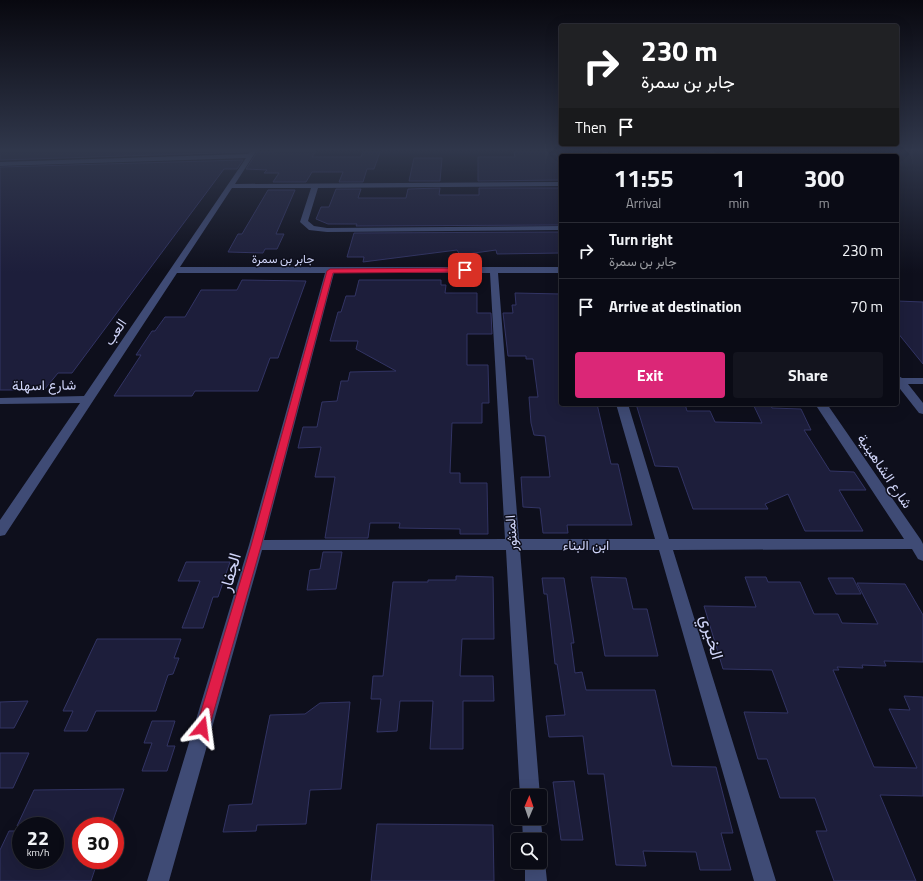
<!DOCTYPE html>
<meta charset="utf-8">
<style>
:root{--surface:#0a0b15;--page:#13141e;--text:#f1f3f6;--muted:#999ba0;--line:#2a2b34;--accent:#db2777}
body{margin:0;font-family:"Titillium Web",Vazirmatn,sans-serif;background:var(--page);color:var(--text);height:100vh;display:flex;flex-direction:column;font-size:15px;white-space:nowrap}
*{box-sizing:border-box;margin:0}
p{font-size:13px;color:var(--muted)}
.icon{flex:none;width:22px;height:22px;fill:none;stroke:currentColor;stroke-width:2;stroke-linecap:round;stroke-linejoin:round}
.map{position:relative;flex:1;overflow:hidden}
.sheet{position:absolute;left:559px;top:154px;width:340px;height:252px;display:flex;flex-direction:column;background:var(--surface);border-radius:4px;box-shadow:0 4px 16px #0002,0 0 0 1px var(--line)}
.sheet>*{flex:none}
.hud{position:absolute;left:559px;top:24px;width:340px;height:122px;border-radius:4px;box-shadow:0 4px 16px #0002,0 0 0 1px var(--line);background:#202124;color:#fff;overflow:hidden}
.needle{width:26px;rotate:2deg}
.controls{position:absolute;left:511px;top:789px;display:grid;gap:8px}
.controls a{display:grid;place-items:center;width:36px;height:36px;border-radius:4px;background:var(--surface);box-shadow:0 4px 16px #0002,0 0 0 1px var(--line);font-size:20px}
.speed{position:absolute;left:12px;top:817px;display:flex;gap:8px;font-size:20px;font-weight:700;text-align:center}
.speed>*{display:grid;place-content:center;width:52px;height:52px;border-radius:50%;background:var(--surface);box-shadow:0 4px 16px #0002,0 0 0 1px var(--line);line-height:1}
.speed small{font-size:10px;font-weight:400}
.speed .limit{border:6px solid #d22;background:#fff;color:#111}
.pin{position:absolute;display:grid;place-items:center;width:34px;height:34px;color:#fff;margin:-17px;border-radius:8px;box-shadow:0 2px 6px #0006}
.me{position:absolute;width:44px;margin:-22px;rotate:16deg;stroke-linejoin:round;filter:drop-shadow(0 0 3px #0008)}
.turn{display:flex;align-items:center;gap:14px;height:84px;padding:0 16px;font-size:18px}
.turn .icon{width:52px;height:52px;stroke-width:2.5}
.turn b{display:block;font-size:28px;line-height:34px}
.then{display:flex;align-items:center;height:38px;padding:0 16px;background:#0003;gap:8px;font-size:15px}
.eta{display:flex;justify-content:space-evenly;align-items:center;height:68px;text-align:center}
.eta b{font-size:24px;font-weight:700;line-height:28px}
.button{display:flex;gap:8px;margin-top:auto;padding:8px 16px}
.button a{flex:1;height:46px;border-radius:4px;background:var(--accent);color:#fff;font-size:16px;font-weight:700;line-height:46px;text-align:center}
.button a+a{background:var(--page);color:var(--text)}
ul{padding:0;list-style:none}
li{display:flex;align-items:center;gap:12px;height:56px;padding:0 16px;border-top:1px solid var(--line)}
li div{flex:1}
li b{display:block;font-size:15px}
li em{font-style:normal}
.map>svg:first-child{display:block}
.building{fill:#1d1e3b;stroke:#323464}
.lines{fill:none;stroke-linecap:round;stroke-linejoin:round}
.minor{fill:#3f4b75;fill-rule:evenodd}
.route{fill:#e11d48;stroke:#92132f}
.labels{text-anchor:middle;stroke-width:3;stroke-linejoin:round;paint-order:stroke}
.far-street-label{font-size:12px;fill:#d0d5f9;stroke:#0e0f1c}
.street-label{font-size:14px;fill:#d0d5f9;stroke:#0e0f1c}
.near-street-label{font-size:17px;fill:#d0d5f9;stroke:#0e0f1c}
</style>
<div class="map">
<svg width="923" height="881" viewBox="0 0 923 881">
<rect width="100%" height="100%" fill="#0e0f1c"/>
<!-- building -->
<g class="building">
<polygon points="0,150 246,150 248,152 0,160"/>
<polygon points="275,150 316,151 312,157 361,157 363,152 380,152 374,169 367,169 363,182 339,182 343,172 312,172 306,182 273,182 279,173 264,173 267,170 246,169 257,152 274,152"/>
<polygon points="514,152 548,152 549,154 556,154 558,160 561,159 561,180 478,181 478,157 515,157"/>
<polygon points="414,158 442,158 440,181 409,181"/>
<polygon points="243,160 237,169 224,169 72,373 58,373 44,390 0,390 0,167"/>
<polygon points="440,188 439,195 479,195 479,188 561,188 561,225 356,226 357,224 328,224 316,219 321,207 329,207 336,189 361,189 358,198 406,198 408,189"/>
<polygon points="268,190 295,190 276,234 284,234 277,249 265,249 263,253 228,252 238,234 242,234"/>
<polygon points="561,232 561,253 497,254 496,250 460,255 457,250 363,262 364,257 347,257 354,233"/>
<polygon points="242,280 306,281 278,358 270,358 258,391 195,391 192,396 114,396 141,355 136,355 152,331 155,331 165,317 185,317 201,290 237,290"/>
<polygon points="359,280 441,280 441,285 446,285 445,293 477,293 477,313 491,313 492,334 467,334 467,365 488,365 489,403 482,403 482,423 452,423 450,473 460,473 460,483 487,483 488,534 460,534 460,529 399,528 400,523 370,523 368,538 325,538 335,477 315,477 321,447 298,448 303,427 317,427 322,402 337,401 341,381 348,381 350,372 396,371 356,349 358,341 330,341 338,312 341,312 346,296 355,296"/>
<polygon points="515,293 561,294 561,404 597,404 611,464 618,464 632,525 567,525 568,533 543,533 540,508 523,507 521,477 550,477 545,436 534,435 531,423 529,397 538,397 533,359 526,359 526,356 508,356 503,313 513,313 512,305 516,305"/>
<polygon points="897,301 923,302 923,364 897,332"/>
<polygon points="636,404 685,404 687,411 710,411 715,422 762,423 753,404 770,404 772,408 801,409 811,430 804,430 830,471 854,472 866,490 839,490 863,531 805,531 788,494 765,504 768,509 693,509 678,467 655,466"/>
<polygon points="323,552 342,552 336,589 307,590 310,570 320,569"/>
<polygon points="186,562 230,562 218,597 213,597 203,628 182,628 200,581 178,581"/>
<polygon points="456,576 493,577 494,639 462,639 460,676 493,676 494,701 463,701 463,749 430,749 433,701 400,701 397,731 377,732 381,699 371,699 373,676 383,676 393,582 428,582 428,580 456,580"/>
<polygon points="591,577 626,578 633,609 647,609 658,656 605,656"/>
<polygon points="745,577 766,577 768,582 800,582 814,614 838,614 842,623 878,624 857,583 905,584 923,615 923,662 884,661 886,666 862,665 863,668 837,667 839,670 833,670 874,767 917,768 889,709 910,710 904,696 923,697 923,796 880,795 916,881 834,881 816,831 827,831 815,798 780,798 767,759 758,759 744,712 788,713 772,670 723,669 704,606 756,607"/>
<polygon points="542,578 564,578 574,643 571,643 575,673 582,672 586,690 655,690 672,766 716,767 733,833 721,833 731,870 700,870 696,852 643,851 646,866 616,865 604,774 588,774 583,736 549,737 546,716 565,715 557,664 555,664 547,594 544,594"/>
<polygon points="828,578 853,578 861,594 836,594"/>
<polygon points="97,639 181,639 174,658 179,658 173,674 168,675 156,711 96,711 87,731 64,731 73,711 63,711"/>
<polygon points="28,701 14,728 0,728 0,702"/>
<polygon points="350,702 341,789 310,790 306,824 257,825 256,831 223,832 229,805 252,804 270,715 305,714 320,703"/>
<polygon points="152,721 175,721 167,746 175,746 167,771 142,771 152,743 144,743"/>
<polygon points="0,753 29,753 13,788 0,788"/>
<polygon points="574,781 583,840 561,840 553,782"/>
<polygon points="124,789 111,826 81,826 81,860 98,860 91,881 0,881 0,850 9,831 21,831 21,860 55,860 55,826 17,826 34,790"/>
<polygon points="377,824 493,825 494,881 371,881"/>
</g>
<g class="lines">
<!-- minor -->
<g class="minor">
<path d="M 251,150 L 257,150 L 235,184 L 561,182 L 561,186 L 318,188 L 308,221 L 314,226 L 327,228 L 561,226 L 561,230 L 327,232 L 309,230 L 300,222 L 311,188 L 232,188 L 180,267 L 561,267 L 561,273 L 498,273 L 519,539 L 655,539 L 616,404 L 628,404 L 669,539 L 904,539 L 815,404 L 827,404 L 921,540 L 923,544 L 923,561 L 918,559 L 912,549 L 673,550 L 776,881 L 754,881 L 659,550 L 520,550 L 540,796 L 520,796 L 506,550 L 262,550 L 169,881 L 147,881 L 249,545 L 325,273 L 177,273 L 5,535 L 0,536 L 0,520 L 80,403 L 0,404 L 0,398 L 84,396 L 246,158 L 0,166 L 0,162 L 248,154 ZM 334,273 L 490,273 L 505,539 L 264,540 Z"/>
<polygon points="601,150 607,150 610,156 604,156"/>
<polygon points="707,150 713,150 718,156 712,156"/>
<polygon points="897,375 902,378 923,378 923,384 908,384 923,403 923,414 919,413 897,385"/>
<polygon points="540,814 543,840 540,847 540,840 523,840 522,818 540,818"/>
<polygon points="540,854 542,855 545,862 547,881 525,881 525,862 540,862"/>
</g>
</g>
<!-- sky -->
<linearGradient id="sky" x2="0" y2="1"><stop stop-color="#08080f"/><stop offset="0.55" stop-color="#30374b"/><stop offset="1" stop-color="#30374b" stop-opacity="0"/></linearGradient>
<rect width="923" height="273" fill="url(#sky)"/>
<!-- route -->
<polygon class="route" points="465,268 467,269 467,272 333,273 261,546 209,728 207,733 202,735 198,733 196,728 251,546 327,271 330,269"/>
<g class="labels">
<!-- far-street labels -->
<g class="far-street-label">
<text x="283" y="263">جابر بن سمرة</text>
</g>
<!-- street labels -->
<g class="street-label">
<text transform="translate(115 332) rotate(-57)" y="5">العب</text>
<text transform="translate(44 385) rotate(-1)" y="5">شارع اسهلة</text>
<text transform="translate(885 471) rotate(56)" y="5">شارع الشاهينية</text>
<text transform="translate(511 533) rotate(-94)" y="5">المنثور</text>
<text x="586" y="550">ابن البناء</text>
</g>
<!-- near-street labels -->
<g class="near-street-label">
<text transform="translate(230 572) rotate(-74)" y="6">الجفار</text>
<text transform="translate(712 637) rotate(74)" y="6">الخيري</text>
</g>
</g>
</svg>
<div class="controls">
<a><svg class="needle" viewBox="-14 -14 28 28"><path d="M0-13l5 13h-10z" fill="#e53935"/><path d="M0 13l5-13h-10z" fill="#999ba0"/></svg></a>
<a><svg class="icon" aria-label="search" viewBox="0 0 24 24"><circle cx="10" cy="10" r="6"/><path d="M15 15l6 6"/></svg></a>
</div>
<div class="speed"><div>22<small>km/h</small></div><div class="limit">30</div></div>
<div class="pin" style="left:465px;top:270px;background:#d93025"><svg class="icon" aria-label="arrive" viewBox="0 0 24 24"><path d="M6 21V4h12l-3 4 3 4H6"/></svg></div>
<svg class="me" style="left:202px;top:728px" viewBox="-20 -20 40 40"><path d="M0-17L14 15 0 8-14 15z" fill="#e11d48" stroke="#fff" stroke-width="4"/></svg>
<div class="hud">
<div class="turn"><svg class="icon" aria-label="right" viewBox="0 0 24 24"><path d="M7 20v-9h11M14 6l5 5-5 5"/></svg><div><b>230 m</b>جابر بن سمرة</div></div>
<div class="then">Then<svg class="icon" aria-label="arrive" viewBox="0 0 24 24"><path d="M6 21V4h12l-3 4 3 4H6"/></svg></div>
</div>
<section class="sheet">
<div class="eta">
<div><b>11:55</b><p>Arrival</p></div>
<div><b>1</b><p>min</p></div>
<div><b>300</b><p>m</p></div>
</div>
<ul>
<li><svg class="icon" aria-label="right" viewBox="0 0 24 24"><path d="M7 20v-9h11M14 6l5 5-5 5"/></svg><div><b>Turn right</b><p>جابر بن سمرة</p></div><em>230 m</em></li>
<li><svg class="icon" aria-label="arrive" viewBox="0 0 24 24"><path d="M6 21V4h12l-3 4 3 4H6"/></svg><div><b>Arrive at destination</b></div><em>70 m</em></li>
</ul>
<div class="button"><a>Exit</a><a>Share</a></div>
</section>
</div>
